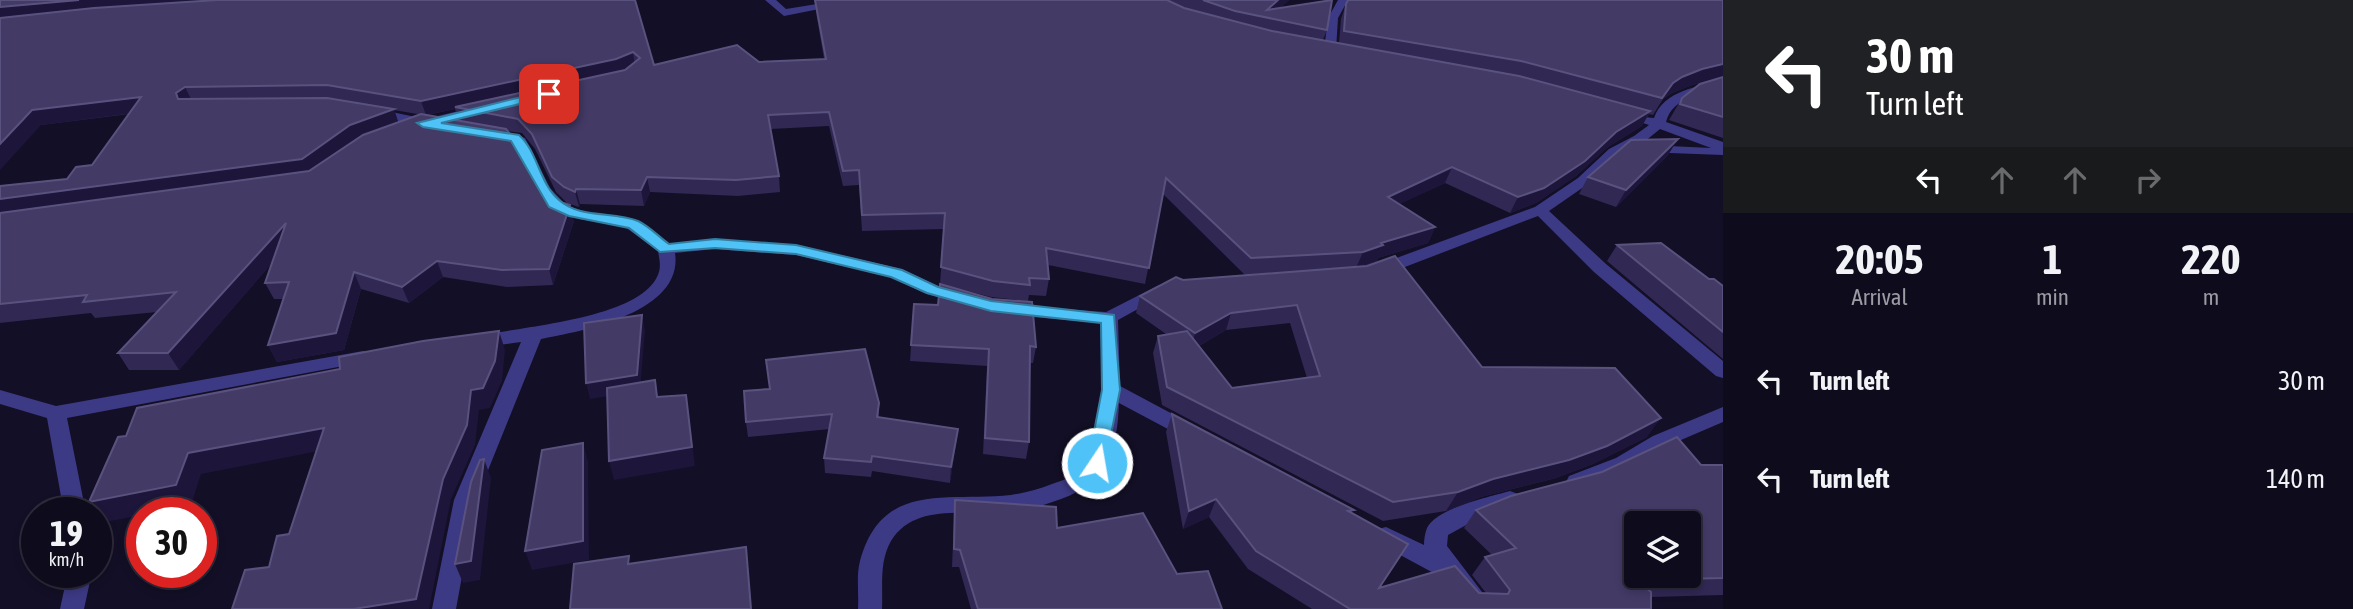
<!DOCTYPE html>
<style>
:root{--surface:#0e0b1c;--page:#1c1929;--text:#f1f3f6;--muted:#9b9ba3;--line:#2e2b3b}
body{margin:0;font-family:"Asap Condensed",sans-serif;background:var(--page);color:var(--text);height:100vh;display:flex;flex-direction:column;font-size:26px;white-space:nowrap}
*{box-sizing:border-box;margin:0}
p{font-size:23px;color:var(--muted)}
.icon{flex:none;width:38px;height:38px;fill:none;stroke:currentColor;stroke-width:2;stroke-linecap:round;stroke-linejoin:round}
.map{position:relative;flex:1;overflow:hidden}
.panel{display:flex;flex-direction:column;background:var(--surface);width:630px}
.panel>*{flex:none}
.guide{background:#202124;color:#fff;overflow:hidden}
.fabs{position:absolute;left:1624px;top:511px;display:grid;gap:14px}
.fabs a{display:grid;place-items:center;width:77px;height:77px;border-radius:7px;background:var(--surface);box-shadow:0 4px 10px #0003,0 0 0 2px var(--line);font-size:35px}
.speed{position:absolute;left:21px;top:497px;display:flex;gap:14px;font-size:35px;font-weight:700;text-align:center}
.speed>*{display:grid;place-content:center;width:91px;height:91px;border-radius:50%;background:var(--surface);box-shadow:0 4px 10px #0003,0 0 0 2px var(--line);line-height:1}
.speed small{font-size:18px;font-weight:400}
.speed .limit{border:10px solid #d22;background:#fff;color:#111}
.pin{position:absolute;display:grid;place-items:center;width:60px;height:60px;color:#fff;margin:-30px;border-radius:14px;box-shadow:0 4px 10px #0006}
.me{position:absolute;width:77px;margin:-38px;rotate:12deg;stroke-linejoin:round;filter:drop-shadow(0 0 5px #0008)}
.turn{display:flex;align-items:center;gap:24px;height:147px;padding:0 28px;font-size:32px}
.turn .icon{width:91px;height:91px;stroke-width:2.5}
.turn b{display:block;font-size:49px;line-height:60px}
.lanes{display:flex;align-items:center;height:66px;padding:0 28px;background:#0003;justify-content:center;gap:35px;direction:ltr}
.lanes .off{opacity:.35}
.eta{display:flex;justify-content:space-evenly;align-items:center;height:119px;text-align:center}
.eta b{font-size:42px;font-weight:700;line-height:49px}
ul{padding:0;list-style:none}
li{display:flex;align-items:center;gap:21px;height:98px;padding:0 28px}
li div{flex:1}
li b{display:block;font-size:26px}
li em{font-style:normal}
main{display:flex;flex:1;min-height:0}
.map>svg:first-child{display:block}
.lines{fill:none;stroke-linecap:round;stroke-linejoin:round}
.minor{fill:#3d3a85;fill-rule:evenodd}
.wall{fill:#312854;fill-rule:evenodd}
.shaded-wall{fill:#1d163a}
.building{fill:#433a66;stroke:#5a527e;stroke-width:2;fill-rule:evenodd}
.route{fill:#4fc3f7;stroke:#337fa1;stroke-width:2}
</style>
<main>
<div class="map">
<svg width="1723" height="609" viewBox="0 0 1723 609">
<rect width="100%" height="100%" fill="#130f26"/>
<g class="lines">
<!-- minor -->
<g class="minor">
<polygon points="765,0 776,0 786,9 842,0 865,0 784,16"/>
<polygon points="1338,0 1348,0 1338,18 1336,50 1330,53 1324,50 1328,18"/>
<path d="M 1723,80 L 1723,88 C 1702,95 1673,96 1666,122 L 1723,142 L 1723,155 L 1643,152 L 1643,146 L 1648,145 L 1711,148 L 1660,129 L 1644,142 L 1619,155 L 1588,184 L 1549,211 L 1606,264 L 1723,361 L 1723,378 L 1716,376 L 1594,272 L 1538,216 L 1384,275 L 1378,276 L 1370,271 L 1372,267 L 1535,207 L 1578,178 L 1609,149 L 1634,136 L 1649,125 L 1643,123 L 1643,117 L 1654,118 C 1664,90 1698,87 1723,80 Z"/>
<polygon points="480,106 485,107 485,113 428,128 368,115 366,112 373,108 425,119"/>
<path d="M 490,129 L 525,138 L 550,188 L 566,205 L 581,211 L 637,221 L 670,244 L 715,239 L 796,245 L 902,269 L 938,286 L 968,294 L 971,298 L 962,303 L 926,294 L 891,277 L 796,255 L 715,249 L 675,253 C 684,312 584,331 541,339 L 476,500 L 456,609 L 432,609 L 454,500 L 521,342 L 478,348 L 469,342 L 472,338 C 513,326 644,321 659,272 C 661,265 659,257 658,251 L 625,227 L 579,219 L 555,211 L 535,188 L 515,144 L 485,136 L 485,130 Z"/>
<path d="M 1159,285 L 1168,290 L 1165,294 L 1118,320 L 1120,386 L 1195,426 L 1198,431 L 1195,436 L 1188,439 L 1181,436 L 1119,403 C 1117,451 1108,482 1061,499 C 1044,505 1027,511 1009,513 C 971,516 915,501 891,541 C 879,562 883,586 882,609 L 858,609 C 859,593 856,576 860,561 C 882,480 948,502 1011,495 C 1025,493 1039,489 1052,484 C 1065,480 1081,473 1087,461 C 1107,424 1101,364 1100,323 L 1010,315 L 1004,313 L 1001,309 L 1004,305 L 1106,312 Z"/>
<polygon points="363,351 370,353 372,357 370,361 67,418 86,513 64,513 47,418 0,404 0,390 56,406"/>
<polygon points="1723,407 1723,422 1667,446 1630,470 1577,490 1569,488 1566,482 1569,476 1616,458 1653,436"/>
<path d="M 1510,491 L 1518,494 L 1521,500 L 1518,506 L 1479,518 L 1448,535 L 1447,546 L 1495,609 L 1468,609 L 1441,577 L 1378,543 L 1375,536 L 1378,529 L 1386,527 L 1424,545 C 1424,539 1425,533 1427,528 C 1437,508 1489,497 1510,491 Z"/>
<polygon points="68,572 92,572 84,609 60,609"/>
</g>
</g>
<!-- wall -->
<g class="wall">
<path d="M 0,0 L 635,0 L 654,65 L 824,59 L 816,12 L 815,2 L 814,2 L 814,0 L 1289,0 L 1280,8 L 1327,30 L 1323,40 L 1339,43 L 1341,19 L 1346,4 L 1723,0 L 1723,138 L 1669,120 L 1682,98 L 1707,82 L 1692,85 L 1672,93 L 1663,99 L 1653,115 L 1649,114 L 1642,126 L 1608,147 L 1576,176 L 1536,203 L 1510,213 L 1445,183 L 1399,204 L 1435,227 L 1428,243 L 1378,258 L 1377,261 L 1361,267 L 1482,367 L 1647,437 L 1593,464 L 1556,478 L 1481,497 L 1446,511 L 1383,521 L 1162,405 L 1153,353 L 1158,336 L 1166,334 L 1136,313 L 1140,296 L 1183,280 L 1245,275 L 1163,194 L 1145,284 L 1048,265 L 1049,279 L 1046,296 L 1029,295 L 1028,301 L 991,297 L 940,284 L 944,229 L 862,231 L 859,185 L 843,186 L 829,126 L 771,129 L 779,176 L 780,192 L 738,196 L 650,192 L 644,206 L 580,204 L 579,207 L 567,203 L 556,192 L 535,149 L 522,133 L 507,131 L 540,189 L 574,221 L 553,285 L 507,287 L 443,277 L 409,303 L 361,289 L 344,350 L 277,362 L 268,345 L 284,299 L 274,299 L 265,283 L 272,263 L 179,370 L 129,370 L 118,353 L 157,312 L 95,318 L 91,313 L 0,323 L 0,186 L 67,179 L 92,165 L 129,114 L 41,125 ZM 455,109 L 459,121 L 427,115 ZM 394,110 L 417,114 L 421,114 L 398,122 ZM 1290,323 L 1307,378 L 1232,388 L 1199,346 L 1226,330 Z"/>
<polygon points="1678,139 1668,155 1616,207 1579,194 1588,177"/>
<polygon points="1617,245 1709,279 1723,286 1723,359 1607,261"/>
<polygon points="914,304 1036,347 1033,363 1030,363 1029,442 1026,459 983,454 987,366 910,361"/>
<polygon points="879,403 879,418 958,429 950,483 872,471 871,477 825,473 824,458 830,429 748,437 746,422"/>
<polygon points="1172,414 1352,513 1397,562 1380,588 1486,593 1472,575 1485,557 1492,555 1464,528 1476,510 1701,465 1723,465 1723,595 1651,597 1651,609 1312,609 1248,569 1209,517 1183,529 1166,432"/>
<polygon points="955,500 1057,528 1177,574 1222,609 971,609 959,567 952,567 954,518"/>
</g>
<!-- shaded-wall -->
<g class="shaded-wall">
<polygon points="79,0 227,0 0,20 0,7"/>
<polygon points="1278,0 1289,0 1269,18 1267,10"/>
<polygon points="633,52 635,66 618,73 455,107 455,109 426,115 421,101"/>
<polygon points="1723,64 1723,78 1692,85 1672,93 1663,99 1653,115 1673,83 1682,77 1702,69"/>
<polygon points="185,87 192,101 178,99 176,93"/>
<polygon points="141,97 149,111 41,125 0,170 0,144 32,110"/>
<polygon points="394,109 399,124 309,174 0,216 0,199"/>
<polygon points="1650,111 1642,126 1608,147 1576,176 1536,203 1510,213 1518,197 1616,132"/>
<polygon points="1678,139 1668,155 1616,207 1626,190"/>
<polygon points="1452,167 1445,183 1381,213 1388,197"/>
<polygon points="647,177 650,192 644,206 641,190"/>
<polygon points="576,189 580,204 579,207 575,192"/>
<polygon points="570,205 574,221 553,285 549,269"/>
<polygon points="286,223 293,239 179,370 168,353"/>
<polygon points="1435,227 1428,243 1378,258 1377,261 1356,268 1363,252 1381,243"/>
<polygon points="437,261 443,277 409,303 402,287"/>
<polygon points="354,272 361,289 344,350 277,362 268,345"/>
<polygon points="1231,313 1226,330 1190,351 1195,333"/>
<polygon points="642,315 645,331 640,391 590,399 586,383"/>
<polygon points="499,331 505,350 502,381 490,408 479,410 475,445 451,499 429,609 354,609 443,479 471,390"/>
<polygon points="686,395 695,466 614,480 609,461"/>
<polygon points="1661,418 1647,437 1593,464 1556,478 1481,497 1446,511 1458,492"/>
<polygon points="324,428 334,448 201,474 191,505 152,513 142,513 142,515 105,522 89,502 188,453"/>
<polygon points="958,429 956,444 950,483 951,467"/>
<polygon points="583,443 588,462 589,560 532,570 525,551"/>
<polygon points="484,459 491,478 480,580 463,583 455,564"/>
<polygon points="1216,499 1209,517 1183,529 1189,511"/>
</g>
<!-- building -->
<g class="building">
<polygon points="0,0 79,0 0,7"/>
<polygon points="217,0 635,0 654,65 737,45 759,62 826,59 815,0 1167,0 1184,8 1272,31 1519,76 1650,111 1616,132 1585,161 1544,188 1518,197 1452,167 1388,197 1435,227 1381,243 1383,245 1363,252 1251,258 1166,178 1149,268 1046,248 1049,279 1029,278 1030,285 993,281 941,267 945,213 862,215 859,170 843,171 829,112 768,115 779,176 736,180 647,177 641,190 576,189 575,192 564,187 552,177 532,134 518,119 455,107 625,70 640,58 633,52 616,59 421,101 327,85 185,87 176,93 178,99 327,98 394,109 350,125 302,159 0,199 0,186 67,179 76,167 92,165 141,97 32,110 0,144 0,18 94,8"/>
<polygon points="1203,0 1278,0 1267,10 1332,0 1327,30 1235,11"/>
<polygon points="1348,0 1723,0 1723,64 1702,69 1682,77 1673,83 1662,98 1521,61 1344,31 1346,4"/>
<polygon points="1723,77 1723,117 1680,104 1682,98 1700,84"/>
<polygon points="421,114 506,129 517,143 540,189 557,201 570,205 549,269 502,270 437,261 402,287 354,272 336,333 268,345 289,282 265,283 286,223 168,353 118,353 176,292 83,302 87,295 0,304 0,213 309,171 363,135"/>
<polygon points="1678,139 1626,190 1588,177 1631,140"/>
<polygon points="1661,243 1709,279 1714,279 1723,286 1723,332 1617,245"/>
<polygon points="1395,256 1482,367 1615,368 1661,418 1607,446 1569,460 1493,479 1458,492 1393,502 1167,387 1158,336 1187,331 1232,388 1320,376 1297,305 1231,313 1195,333 1140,296 1176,277 1183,280 1367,266"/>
<polygon points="940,284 992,299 1032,302 1036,347 1030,346 1029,442 985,438 989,349 911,345 914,304 938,305"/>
<polygon points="642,315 637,375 586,383 584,323"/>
<polygon points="499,331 495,361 483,388 471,390 467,425 443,479 416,599 354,609 232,609 245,570 269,567 277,536 289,534 324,428 188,453 176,485 89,502 118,437 126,436 137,408 340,369 339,357 423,341"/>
<polygon points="865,349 879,403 877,417 958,429 951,467 872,456 871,462 824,458 832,414 746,422 744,391 770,389 766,360"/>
<polygon points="655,380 657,397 686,395 692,447 609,461 607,388"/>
<path d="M 1172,414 L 1354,510 L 1348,511 L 1408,544 L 1379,588 L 1455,566 L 1479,593 L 1508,594 L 1510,590 L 1485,557 L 1516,548 L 1476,510 L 1511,496 L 1602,472 L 1677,437 L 1701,465 L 1723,465 L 1723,578 L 1637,580 L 1651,592 L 1651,609 L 1350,609 L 1256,551 L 1216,499 L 1189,511 ZM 1636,523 L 1689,523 L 1689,576 L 1636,576 Z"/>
<polygon points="583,443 583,541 525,551 542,450"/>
<polygon points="484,459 471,561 455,564 471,482 480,460"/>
<polygon points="955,500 1056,507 1057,528 1143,513 1177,574 1208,571 1222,609 978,609 960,550 954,549"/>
<polygon points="746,547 751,609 570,609 574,564 629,556 628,564"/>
</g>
<!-- route -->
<path class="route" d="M 549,90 L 554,94 L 553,96 L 441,123 L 519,135 C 538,152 539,183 559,200 C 580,219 614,211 638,221 C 649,226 659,237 669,244 L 715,239 L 796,245 L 902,270 L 938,287 L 991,301 L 1114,315 L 1120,390 L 1104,469 L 1097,471 L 1090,469 L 1088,463 L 1102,390 L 1101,323 L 991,311 L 927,293 L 891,277 L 796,254 L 715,248 L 660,252 L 629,228 L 569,216 L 549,207 L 511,141 L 423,127 L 417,123 Z"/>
</svg>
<div class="fabs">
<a><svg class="icon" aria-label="layers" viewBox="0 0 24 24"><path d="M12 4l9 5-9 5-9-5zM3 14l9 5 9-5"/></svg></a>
</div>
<div class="speed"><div>19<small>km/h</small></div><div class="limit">30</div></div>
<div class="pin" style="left:549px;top:94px;background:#d93025"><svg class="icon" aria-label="arrive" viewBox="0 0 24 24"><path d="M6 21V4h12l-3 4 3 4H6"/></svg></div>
<svg class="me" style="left:1097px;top:463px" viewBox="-20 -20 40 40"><circle r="17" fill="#4fc3f7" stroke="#fff" stroke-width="3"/><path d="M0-11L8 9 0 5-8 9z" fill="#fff"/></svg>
</div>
<section class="panel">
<div class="guide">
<div class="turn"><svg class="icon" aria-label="left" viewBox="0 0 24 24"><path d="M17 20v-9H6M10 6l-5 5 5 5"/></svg><div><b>30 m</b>Turn left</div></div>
<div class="lanes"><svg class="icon" aria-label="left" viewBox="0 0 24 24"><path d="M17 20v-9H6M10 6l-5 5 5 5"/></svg><svg class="icon off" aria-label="ahead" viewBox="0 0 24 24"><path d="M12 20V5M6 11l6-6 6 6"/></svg><svg class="icon off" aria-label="ahead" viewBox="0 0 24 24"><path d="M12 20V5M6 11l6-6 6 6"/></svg><svg class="icon off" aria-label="right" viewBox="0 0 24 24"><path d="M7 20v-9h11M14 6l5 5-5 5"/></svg></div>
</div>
<div class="eta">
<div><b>20:05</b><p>Arrival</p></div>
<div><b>1</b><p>min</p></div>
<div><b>220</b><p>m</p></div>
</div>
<ul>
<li><svg class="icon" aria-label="left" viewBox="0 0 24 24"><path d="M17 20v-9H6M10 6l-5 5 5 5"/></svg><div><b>Turn left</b></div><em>30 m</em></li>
<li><svg class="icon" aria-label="left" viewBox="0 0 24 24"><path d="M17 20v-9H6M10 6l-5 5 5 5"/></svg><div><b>Turn left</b></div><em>140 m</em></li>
</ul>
</section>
</main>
